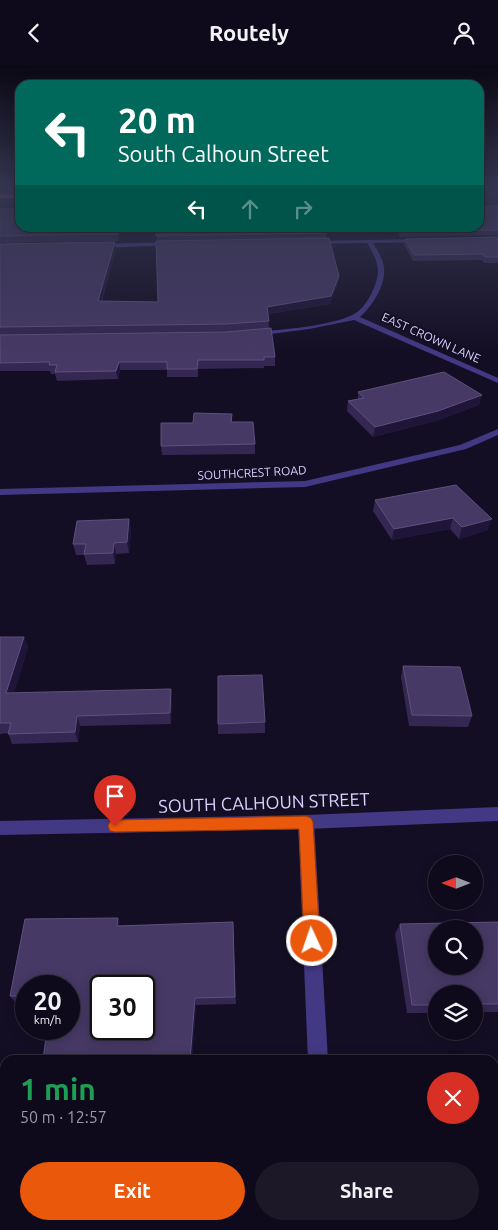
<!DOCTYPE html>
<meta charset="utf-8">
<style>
:root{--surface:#0f0a1b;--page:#1d1828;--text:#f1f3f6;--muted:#9b9aa3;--line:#2f2b3a;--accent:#ea580c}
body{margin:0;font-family:Ubuntu,sans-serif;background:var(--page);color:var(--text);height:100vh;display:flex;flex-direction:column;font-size:19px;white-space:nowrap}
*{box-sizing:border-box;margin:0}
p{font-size:16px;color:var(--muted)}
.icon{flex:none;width:28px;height:28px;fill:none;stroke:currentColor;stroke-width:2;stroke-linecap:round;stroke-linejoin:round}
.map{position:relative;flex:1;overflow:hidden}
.drawer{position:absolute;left:0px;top:990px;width:499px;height:175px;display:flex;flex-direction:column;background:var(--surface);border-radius:15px 15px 0 0;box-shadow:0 2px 12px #0003,0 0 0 1px var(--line)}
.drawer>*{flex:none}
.hud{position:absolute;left:15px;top:15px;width:469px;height:152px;border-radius:15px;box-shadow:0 2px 12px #0003,0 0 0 1px var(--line);background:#00695c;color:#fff;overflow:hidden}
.needle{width:32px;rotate:270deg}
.buttons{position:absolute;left:428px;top:790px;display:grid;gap:10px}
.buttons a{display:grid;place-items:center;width:55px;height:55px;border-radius:50%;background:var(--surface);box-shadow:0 2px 12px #0003,0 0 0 1px var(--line);font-size:25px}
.speed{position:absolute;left:15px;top:910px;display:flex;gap:10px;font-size:25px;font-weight:700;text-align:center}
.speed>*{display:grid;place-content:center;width:65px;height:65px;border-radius:50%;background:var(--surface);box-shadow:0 2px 12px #0003,0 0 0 1px var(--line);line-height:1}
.speed small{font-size:12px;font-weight:400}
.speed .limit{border:2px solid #111;border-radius:8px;background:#fff;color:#111}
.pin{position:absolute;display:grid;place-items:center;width:42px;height:42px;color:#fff;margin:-51px -21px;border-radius:50% 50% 50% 0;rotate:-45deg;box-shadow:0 0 5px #0007}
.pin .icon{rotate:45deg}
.me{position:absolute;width:55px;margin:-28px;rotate:357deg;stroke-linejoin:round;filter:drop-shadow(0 0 4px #0008)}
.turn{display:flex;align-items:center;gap:18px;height:105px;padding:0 20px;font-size:22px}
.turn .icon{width:65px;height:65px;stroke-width:2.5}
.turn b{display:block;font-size:35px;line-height:42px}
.lanes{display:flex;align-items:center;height:48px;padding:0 20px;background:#0003;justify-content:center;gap:25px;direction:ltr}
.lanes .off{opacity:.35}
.round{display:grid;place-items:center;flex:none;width:52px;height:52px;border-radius:26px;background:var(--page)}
.headline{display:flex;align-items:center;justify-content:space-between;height:85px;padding:0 20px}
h1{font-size:30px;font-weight:600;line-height:38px;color:#1e9e55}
.primary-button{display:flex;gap:10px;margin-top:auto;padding:10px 20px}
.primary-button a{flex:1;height:58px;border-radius:30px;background:var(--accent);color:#fff;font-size:20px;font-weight:600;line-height:58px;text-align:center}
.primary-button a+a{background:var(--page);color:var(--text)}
header{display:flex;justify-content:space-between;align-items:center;height:65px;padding:0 20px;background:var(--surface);font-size:22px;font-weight:600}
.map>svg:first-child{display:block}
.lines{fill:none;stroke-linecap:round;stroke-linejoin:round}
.minor{fill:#433884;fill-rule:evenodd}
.tertiary{fill:#433884;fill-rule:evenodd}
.trunk{fill:#e952c6;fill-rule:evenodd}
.wall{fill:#342752}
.shaded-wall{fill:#1f1538}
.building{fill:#463965;stroke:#5d517d;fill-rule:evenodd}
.route{fill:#ea580c;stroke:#983908}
.labels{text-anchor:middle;stroke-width:4;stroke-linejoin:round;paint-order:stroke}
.far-street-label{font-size:12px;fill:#dbd1ff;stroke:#140e24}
.near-street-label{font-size:18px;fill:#dbd1ff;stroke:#140e24}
</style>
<header><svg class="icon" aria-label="back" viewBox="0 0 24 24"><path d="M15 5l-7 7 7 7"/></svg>Routely<svg class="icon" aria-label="person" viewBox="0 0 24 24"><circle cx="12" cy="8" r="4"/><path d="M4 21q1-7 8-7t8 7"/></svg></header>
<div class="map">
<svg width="498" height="1165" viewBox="0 0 498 1165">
<rect width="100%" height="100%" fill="#140e24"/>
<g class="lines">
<!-- minor -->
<g class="minor">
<path d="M 424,174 L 422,177 L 373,178 C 378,186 383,194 384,203 C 386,220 372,242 360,252 L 498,313 L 498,318 L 354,255 L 309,264 L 255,271 L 251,269 L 255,267 C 281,265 332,261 354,249 C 366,243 377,221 378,207 C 378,196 372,186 367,178 L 312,179 L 310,176 Z"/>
<polygon points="172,177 174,180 100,183 97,181 100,179"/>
<polygon points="498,364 498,370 466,384 305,422 0,430 0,424 305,416 460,380"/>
<polygon points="306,750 311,752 314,757 328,995 308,995 298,757 301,752"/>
<rect x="316" y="1160" width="22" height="5"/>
</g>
<!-- tertiary -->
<polygon class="tertiary" points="498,742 498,756 306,764 0,770 0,756 306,750"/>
<!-- trunk -->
<rect class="trunk" x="0" y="129" width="20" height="4"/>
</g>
<!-- wall -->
<g class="wall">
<polygon points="498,141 498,170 400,172 395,162 479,162"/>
<polygon points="0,144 20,162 122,162 118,176 0,178"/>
<polygon points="156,162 327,168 326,173 157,176"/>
<polygon points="498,172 498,198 484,198 482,195 413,196 404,179 405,174"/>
<polygon points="115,177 116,184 102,236 158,237 338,218 330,239 268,249 269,264 275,292 275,301 264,301 264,303 198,304 198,312 167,312 167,305 120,305 118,314 57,316 55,309 51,309 50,306 0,306 0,179"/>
<polygon points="358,327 482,330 479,340 436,356 373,372 347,346 348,336 358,334"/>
<polygon points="232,349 232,357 255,379 255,389 162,390 161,381 193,358"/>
<polygon points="456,420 488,465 459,474 450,464 392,475 373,446 375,435"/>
<polygon points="129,454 131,465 129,488 116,489 115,499 87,500 84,490 76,490 73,479"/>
<polygon points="0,572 24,572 28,582 14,628 172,635 171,659 80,661 78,677 12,679 8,668 0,669"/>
<polygon points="403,601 472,651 468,662 409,661 401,612"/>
<polygon points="265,657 265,668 218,669 218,659"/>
<polygon points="233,857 236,939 196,940 192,995 43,995 69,921 26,921 26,938 16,938 10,931 120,861"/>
<polygon points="497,857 498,857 498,947 474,947 474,929 436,929 436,948 407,948 395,869 400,859"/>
</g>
<!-- shaded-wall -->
<g class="shaded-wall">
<polygon points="119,162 122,162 118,176 118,169"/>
<polygon points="115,177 116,184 99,244 98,236"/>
<polygon points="339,211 338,218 330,239 267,249 267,242"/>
<polygon points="119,297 120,305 118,314 116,306"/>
<polygon points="482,330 479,340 436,356 373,372 375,362"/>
<polygon points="453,453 450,464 392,475 394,464"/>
<polygon points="129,454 131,465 129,488 127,477"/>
<polygon points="492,454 488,465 459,474 462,462"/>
<polygon points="114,478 116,489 115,499 113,488"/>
<polygon points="24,572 28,582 11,639 6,628"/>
<polygon points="171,624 172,635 171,659 170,648"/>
<polygon points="77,651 80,661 78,677 75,667"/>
<polygon points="118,853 121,861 117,861"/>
<polygon points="195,933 196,940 192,995 190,995"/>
<rect x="183" y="1160" width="3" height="5"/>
</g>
<!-- building -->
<g class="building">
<polygon points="479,141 498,141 498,165 401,166 399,162 479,162"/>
<polygon points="0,144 20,144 20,162 119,162 118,169 0,171"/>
<polygon points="156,162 325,162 327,168 156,171"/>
<polygon points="498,172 498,192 485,192 483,189 414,190 405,174"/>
<polygon points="329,173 339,211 331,231 267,242 269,256 226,259 0,262 0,179 115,177 98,236 158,237 156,176"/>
<polygon points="271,263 275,292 264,292 264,295 198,295 197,304 167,304 167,297 119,297 116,306 55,307 57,300 49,300 50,297 0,298 0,270 226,267"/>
<polygon points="444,307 482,330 438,346 375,362 348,336 364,333 358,327"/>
<polygon points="194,348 232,349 231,357 253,357 255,379 161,381 161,358 193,358"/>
<polygon points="456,420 492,454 462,462 453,453 394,464 375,435"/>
<polygon points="129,454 127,477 114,478 113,488 84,489 86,479 73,479 77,456"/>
<polygon points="0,572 24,572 6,628 171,624 170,648 77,651 75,667 8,669 11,658 0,658"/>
<polygon points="403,601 460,602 472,651 412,650"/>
<polygon points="262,610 265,657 218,659 218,611"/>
<path d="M 118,853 L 117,861 L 233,857 L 235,932 L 195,933 L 190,995 L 43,995 L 47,964 L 69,964 L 69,921 L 26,921 L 26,931 L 10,931 L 25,854 ZM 101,921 L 144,921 L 144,964 L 101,964 Z"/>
<path d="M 498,857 L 498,939 L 474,939 L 474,929 L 436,929 L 436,940 L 412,940 L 400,859 ZM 436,864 L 474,864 L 474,901 L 436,901 Z"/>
<rect x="78" y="1160" width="105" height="5"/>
</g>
<!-- sky -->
<linearGradient id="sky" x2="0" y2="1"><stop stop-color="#0b0814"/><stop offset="0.43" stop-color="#343650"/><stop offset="1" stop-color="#343650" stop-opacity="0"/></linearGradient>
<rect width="498" height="288" fill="url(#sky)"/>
<!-- route -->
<polygon class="route" points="306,751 311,753 313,757 320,876 318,882 312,884 306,882 304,876 299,764 115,767 110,766 108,761 110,756 115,755"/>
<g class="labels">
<!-- far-street labels -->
<g class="far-street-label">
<text transform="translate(431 273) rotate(24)" y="4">EAST CROWN LANE</text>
<text transform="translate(252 408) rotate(-3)" y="4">SOUTHCREST ROAD</text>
</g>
<!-- near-street labels -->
<g class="near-street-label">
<text transform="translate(264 738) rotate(-2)" y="6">SOUTH CALHOUN STREET</text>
</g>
</g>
</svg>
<div class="buttons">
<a><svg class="needle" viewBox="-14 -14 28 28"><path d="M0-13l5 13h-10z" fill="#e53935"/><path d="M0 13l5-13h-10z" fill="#9b9aa3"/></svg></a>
<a><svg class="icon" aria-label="search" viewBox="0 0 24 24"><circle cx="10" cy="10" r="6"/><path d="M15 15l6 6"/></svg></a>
<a><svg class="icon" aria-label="layers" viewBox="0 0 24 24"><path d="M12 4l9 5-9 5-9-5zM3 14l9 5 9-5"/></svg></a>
</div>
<div class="speed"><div>20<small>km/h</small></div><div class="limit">30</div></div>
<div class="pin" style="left:115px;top:761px;background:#d93025"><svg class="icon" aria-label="arrive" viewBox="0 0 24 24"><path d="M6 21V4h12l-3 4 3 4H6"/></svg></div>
<svg class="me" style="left:312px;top:876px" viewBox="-20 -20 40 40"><circle r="17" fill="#ea580c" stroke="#fff" stroke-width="3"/><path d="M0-11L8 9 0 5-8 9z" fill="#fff"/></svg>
<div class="hud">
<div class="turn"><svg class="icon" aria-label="left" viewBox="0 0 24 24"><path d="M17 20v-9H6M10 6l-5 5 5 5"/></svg><div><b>20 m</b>South Calhoun Street</div></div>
<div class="lanes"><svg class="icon" aria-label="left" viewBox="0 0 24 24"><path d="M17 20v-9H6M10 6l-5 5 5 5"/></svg><svg class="icon off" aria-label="ahead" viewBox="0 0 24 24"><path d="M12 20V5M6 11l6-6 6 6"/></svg><svg class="icon off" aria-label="right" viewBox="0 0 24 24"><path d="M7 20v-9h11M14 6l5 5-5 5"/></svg></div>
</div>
<section class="drawer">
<div class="headline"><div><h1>1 min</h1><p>50 m · 12:57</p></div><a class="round" style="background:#d93025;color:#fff"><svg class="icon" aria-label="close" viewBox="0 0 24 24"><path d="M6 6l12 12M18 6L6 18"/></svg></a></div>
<div class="primary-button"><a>Exit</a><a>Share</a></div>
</section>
</div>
